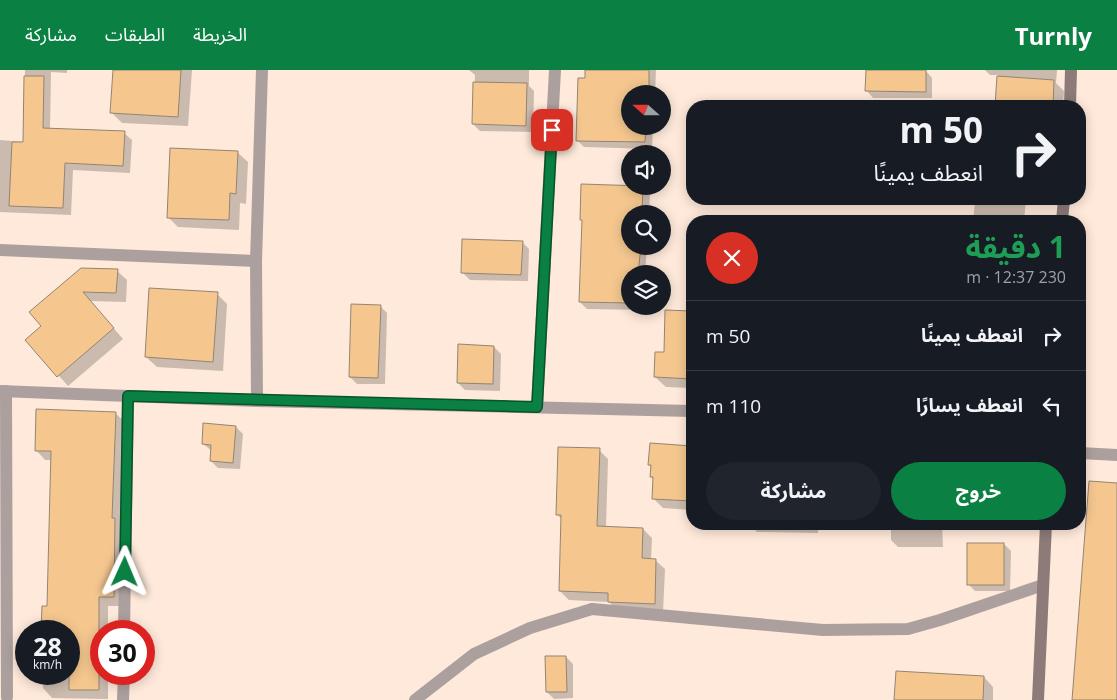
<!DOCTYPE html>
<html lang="ar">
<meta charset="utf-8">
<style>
:root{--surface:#171b24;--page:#20242c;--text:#f1f3f6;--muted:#9ea1a6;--line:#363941;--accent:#0b8043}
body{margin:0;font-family:"Open Sans","Noto Sans Arabic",sans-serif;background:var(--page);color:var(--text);direction:rtl;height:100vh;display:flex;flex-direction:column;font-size:19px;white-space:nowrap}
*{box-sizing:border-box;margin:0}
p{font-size:16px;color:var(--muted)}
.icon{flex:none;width:28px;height:28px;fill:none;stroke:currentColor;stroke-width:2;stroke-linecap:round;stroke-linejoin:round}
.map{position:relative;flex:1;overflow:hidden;direction:ltr}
.details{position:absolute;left:686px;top:145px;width:400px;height:315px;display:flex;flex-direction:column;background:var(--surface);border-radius:20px;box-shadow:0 2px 12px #0003;direction:rtl}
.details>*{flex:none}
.banner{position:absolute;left:686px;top:30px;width:400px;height:105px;border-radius:20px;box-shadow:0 2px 12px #0003;direction:rtl;background:#171b24;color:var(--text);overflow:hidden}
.needle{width:32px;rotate:291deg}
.controls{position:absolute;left:621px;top:15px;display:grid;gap:10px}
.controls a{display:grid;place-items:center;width:50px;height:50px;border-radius:50%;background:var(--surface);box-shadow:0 2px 12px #0003;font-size:25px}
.speed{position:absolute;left:15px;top:550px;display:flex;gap:10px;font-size:25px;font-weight:700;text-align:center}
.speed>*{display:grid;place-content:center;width:65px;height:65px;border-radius:50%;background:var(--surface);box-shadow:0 2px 12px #0003;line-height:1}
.speed small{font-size:12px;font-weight:400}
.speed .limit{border:8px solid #d22;background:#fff;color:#111}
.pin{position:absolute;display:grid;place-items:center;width:42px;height:42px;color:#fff;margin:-21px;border-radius:10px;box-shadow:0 2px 8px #0006}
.me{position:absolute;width:55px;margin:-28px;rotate:1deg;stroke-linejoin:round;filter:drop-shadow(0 0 4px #0008)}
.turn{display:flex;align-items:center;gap:18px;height:105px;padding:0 20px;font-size:22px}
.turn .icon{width:65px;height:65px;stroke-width:2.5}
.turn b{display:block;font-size:35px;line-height:42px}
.round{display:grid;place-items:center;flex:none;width:52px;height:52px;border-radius:26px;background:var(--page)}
.summary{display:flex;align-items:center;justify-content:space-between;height:85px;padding:0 20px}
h1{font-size:30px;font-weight:700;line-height:38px;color:#1e9e55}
.button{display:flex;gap:10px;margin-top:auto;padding:10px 20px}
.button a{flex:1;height:58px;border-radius:30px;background:var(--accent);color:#fff;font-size:20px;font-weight:700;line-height:58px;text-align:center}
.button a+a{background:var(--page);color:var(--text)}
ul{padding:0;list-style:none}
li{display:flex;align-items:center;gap:15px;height:70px;padding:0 20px;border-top:1px solid var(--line)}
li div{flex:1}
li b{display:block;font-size:19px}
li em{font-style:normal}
header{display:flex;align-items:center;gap:30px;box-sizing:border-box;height:70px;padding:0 25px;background:var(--accent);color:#fff}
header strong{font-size:24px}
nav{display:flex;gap:28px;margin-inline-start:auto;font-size:18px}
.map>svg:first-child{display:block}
.shadow{fill:#0003}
.building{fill:#f5c78f;stroke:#938573}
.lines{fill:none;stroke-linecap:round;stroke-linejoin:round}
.lane{stroke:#aca09e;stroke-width:12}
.street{stroke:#aca09e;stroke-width:12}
.secondary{stroke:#8c7b78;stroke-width:12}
.route-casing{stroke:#07532c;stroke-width:12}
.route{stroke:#0b8043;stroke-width:9}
</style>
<header>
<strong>Turnly</strong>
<nav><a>الخريطة</a><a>الطبقات</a><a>مشاركة</a></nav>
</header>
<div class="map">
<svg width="1117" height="630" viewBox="0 0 1117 630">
<rect width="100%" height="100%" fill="#fee9da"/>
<!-- shadow -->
<g class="shadow">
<polygon points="25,0 67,0 67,3 51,2 50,59 124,63 132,70 130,103 73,100 71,145 0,142 0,70 24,72"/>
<polygon points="114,0 192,0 188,56 122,53 111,42"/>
<polygon points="469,0 529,0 529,16 534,21 533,62 480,61 473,54 475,5"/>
<polygon points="586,0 656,0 655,24 630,24 630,56 653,56 652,79 584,77 577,70"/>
<polygon points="867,0 925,0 932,8 932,28 873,28 866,20"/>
<polygon points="985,0 1057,0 1056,13 1064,21 1063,36 996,36 998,5 990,5"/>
<polygon points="237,82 248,92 246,134 240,133 239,160 178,157 168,147"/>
<polygon points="643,117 650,124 649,144 630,144 630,176 647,176 645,204 630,204 630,236 644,236 644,240 587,239 580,232"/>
<polygon points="886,129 1057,129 1056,131 1026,129 1024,151 973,151 975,132"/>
<polygon points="522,172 529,179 528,211 470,210 463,203"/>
<polygon points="117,201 127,210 126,232 90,231 123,269 68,316 27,270 43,256 31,242"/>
<polygon points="217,224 227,234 223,301 157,297 146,287"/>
<polygon points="380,236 387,243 385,314 357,314 350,307"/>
<polygon points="667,242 692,243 692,318 666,317 655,307 665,284"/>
<polygon points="494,277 501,284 500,321 465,320 458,313"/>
<polygon points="115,343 125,352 123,536 108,536 108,561 101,561 101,604 108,604 108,629 52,628 43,618 43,604 69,604 69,561 43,561 43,537 48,537 52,390 45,390 36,380"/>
<polygon points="236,357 243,364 240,399 218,398 211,391 212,381 203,374"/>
<polygon points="651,374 692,377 692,440 663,438 653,428 654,410 651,407 652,398 649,395"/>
<polygon points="599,380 608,389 606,458 643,459 652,468 651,490 655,490 665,499 663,542 619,541 609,532 569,530 560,521 562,450 557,444"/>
<polygon points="748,454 818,454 818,463 757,462"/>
<polygon points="891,454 942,454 943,477 898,477 891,470"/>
<polygon points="1004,474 1011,481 1010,521 975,521 968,514"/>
<polygon points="566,587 573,594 573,628 554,629 547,622"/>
<polygon points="984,607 993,617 993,630 895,630"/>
</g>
<!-- building -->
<g class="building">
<polygon points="113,0 181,0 178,47 110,43"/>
<polygon points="585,0 649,0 649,24 630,24 630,56 646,56 645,72 576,71 578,8 585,8"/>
<polygon points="866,0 926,0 926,22 865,21"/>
<polygon points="24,6 44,6 43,58 125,61 123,96 65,93 63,138 9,136 12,72 23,72"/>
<polygon points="997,6 1054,10 1053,36 995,36"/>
<polygon points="473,12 527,13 526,56 472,54"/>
<polygon points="170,78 238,81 236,124 230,123 229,150 167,148"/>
<polygon points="581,114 643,116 642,144 630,144 630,176 641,176 638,204 630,204 630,233 579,232 582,150 580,150"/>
<polygon points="462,169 523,171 521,205 461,203"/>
<polygon points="81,198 118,199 116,223 83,222 114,258 57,307 25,270 41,256 29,242"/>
<polygon points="149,218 218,222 213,292 145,287"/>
<polygon points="351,234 381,235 378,308 349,307"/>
<polygon points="665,240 692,241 692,309 654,307 655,282 664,282"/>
<polygon points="458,274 494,276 493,314 457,313"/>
<polygon points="36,339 116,342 112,448 115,448 114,527 99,527 99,620 69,620 69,561 41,561 42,536 47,536 51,381 35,381"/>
<polygon points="203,353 236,356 233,393 210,391 211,375 202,374"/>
<polygon points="650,373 692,376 692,431 652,429 653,407 650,407 651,395 648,395"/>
<polygon points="558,377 600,378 597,456 643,458 642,488 656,489 655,534 608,532 608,523 559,521 561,445 556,445"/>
<polygon points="1089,411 1117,413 1117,630 1072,630"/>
<rect x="967" y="473" width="37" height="42"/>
<polygon points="545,586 566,586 567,622 546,622"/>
<polygon points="896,601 984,606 983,630 894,630"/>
</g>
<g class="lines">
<!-- lane -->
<polyline class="lane" points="415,630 474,584 530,558 592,539"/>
<!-- street -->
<g class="street">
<polyline points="0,180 256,191"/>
<polyline points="0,321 257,331 692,341"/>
<polyline points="6,321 7,627"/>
<polyline points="257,331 256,191 262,0"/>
<polyline points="537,337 555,0"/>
<polyline points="1080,383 1117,385"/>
<polyline points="592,539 823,560 908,559 940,550 1043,515"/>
<polyline points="124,561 128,326"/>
<polyline points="123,630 124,604"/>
</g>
<!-- secondary -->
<g class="secondary">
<polyline points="1070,36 1071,0"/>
<polyline points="1062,151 1064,129"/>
<polyline points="1038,630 1046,454"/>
</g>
</g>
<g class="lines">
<!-- route casing -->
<g class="route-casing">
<polyline id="route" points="125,502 128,326 537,337 552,60"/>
</g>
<!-- route -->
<use href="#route" class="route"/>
</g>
</svg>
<div class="controls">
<a><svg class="needle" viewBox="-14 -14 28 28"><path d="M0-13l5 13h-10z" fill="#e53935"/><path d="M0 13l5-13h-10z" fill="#9ea1a6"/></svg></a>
<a><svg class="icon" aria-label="sound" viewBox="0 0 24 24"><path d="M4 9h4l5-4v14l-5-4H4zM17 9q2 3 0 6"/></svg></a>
<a><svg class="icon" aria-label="search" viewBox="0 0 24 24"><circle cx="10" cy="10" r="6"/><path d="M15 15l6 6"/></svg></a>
<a><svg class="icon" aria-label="layers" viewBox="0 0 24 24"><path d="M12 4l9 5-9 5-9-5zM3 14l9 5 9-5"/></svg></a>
</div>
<div class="speed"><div>28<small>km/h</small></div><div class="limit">30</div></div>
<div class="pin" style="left:552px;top:60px;background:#d93025"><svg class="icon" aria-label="arrive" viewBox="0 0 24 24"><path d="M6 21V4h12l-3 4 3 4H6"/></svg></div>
<svg class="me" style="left:125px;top:502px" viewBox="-20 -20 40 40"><path d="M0-17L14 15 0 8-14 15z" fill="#0b8043" stroke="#fff" stroke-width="4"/></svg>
<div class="banner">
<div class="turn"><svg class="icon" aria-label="right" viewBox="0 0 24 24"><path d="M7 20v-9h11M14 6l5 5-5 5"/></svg><div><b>50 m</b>انعطف يمينًا</div></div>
</div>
<section class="details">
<div class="summary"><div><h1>1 دقيقة</h1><p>230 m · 12:37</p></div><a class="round" style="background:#d93025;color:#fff"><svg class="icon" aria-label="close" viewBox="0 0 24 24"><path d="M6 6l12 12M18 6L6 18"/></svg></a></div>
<ul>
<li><svg class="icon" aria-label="right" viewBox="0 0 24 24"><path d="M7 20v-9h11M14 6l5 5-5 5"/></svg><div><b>انعطف يمينًا</b></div><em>50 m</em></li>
<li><svg class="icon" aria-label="left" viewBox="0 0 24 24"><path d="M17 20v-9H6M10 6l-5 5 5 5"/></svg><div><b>انعطف يسارًا</b></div><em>110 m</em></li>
</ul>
<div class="button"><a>خروج</a><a>مشاركة</a></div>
</section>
</div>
